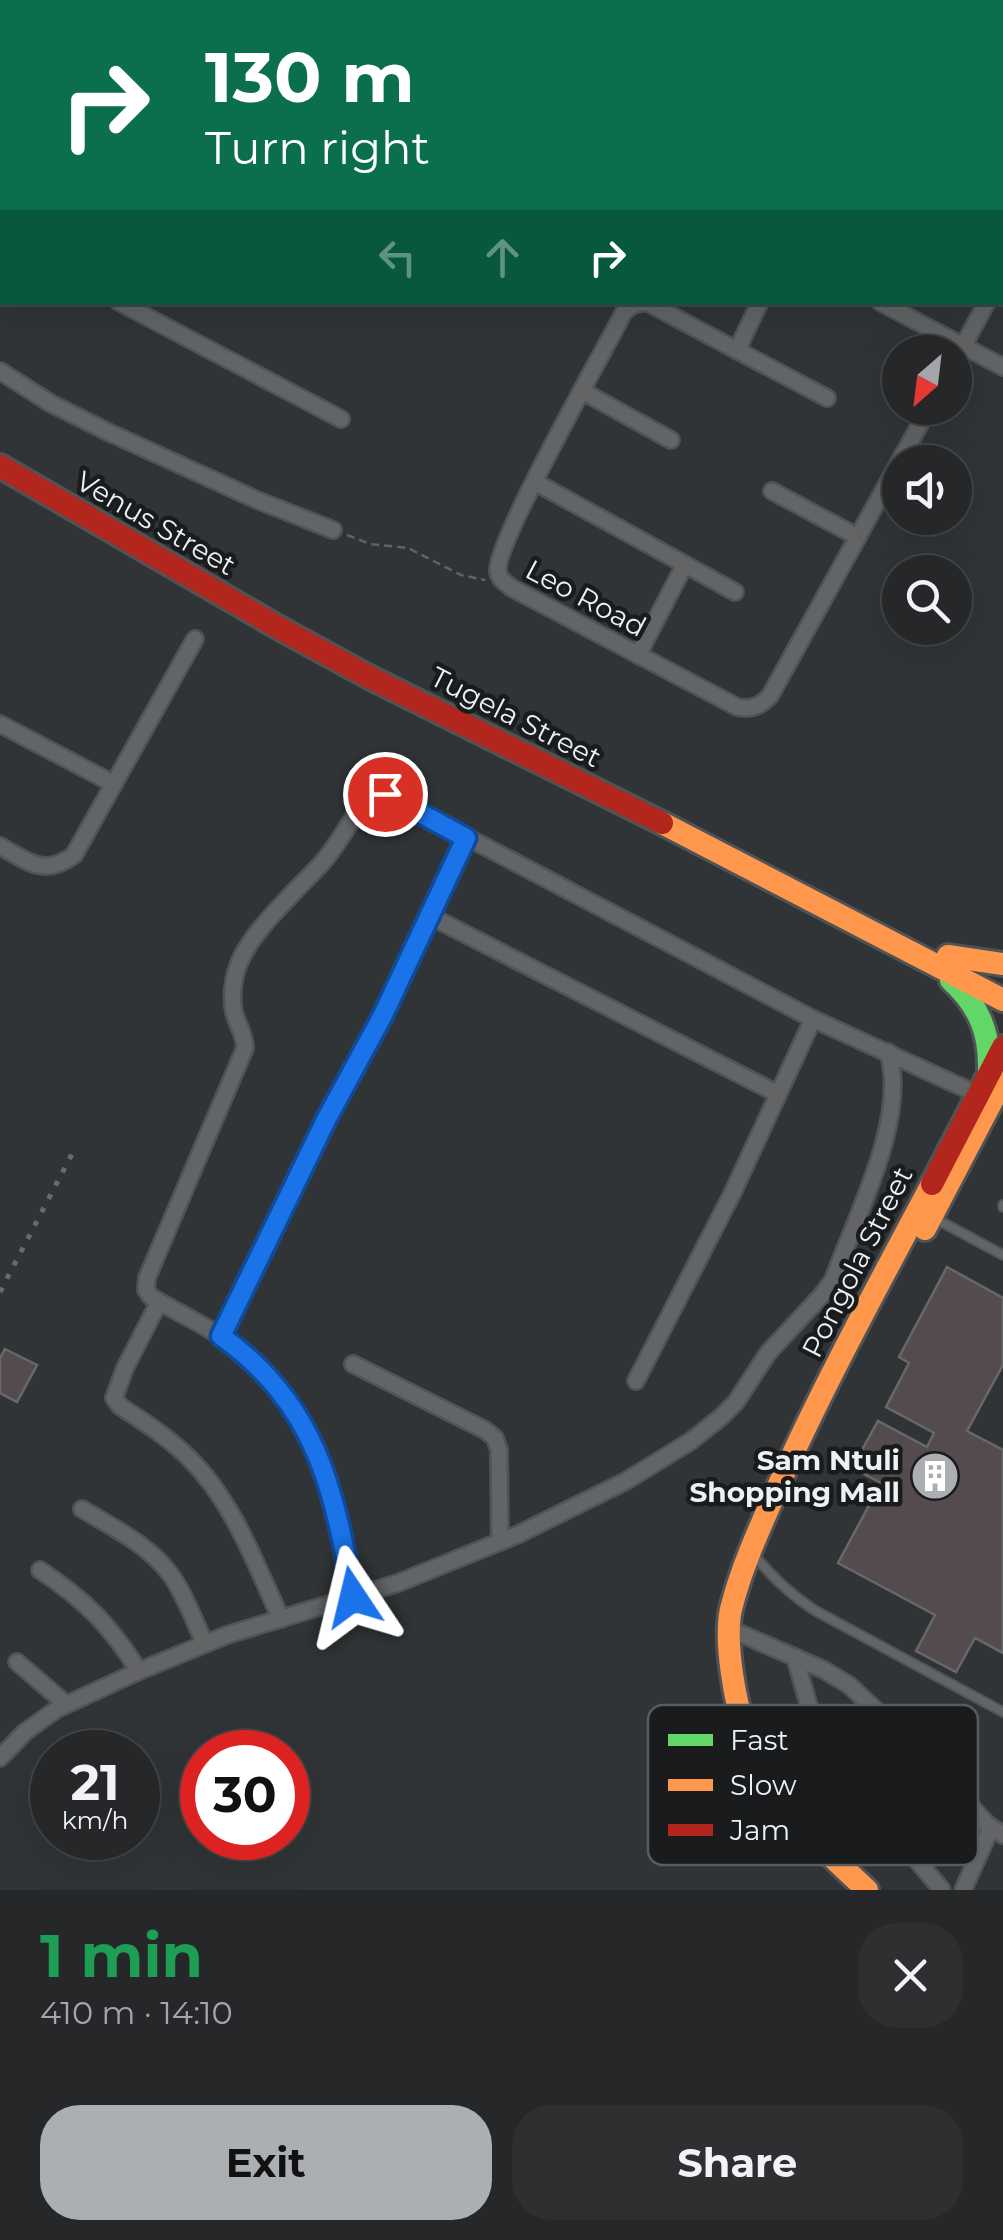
<!DOCTYPE html>
<meta charset="utf-8">
<style>
:root{--surface:#252728;--page:#2d2f30;--text:#f1f3f6;--muted:#a3a5a8;--line:#424445;--accent:#acafb2}
body{margin:0;font-family:Montserrat,sans-serif;background:var(--page);color:var(--text);height:100vh;display:flex;flex-direction:column;font-size:38px;white-space:nowrap}
*{box-sizing:border-box;margin:0}
p{font-size:32px;color:var(--muted)}
.icon{flex:none;width:55px;height:55px;fill:none;stroke:currentColor;stroke-width:2;stroke-linecap:round;stroke-linejoin:round}
.map{position:relative;height:1890px;overflow:hidden}
.panel{display:flex;flex-direction:column;background:var(--surface);flex:1}
.panel>*{flex:none}
.hud{position:absolute;left:0px;top:0px;width:1005px;height:305px;box-shadow:0 10px 40px #0002,0 0 0 2px var(--line);background:#0b6e4f;color:#fff;overflow:hidden}
.needle{width:65px;rotate:208deg}
.fabs{position:absolute;left:882px;top:335px;display:grid;gap:20px}
.fabs a{display:grid;place-items:center;width:90px;height:90px;border-radius:50%;background:var(--surface);box-shadow:0 10px 40px #0002,0 0 0 2px var(--line);font-size:50px}
.speed{position:absolute;left:30px;top:1730px;display:flex;gap:20px;font-size:50px;font-weight:700;text-align:center}
.speed>*{display:grid;place-content:center;width:130px;height:130px;border-radius:50%;background:var(--surface);box-shadow:0 10px 40px #0002,0 0 0 2px var(--line);line-height:1}
.speed small{font-size:25px;font-weight:400}
.speed .limit{border:15px solid #d22;background:#fff;color:#111}
.pin{position:absolute;display:grid;place-items:center;width:85px;height:85px;color:#fff;margin:-42px;border:5px solid #fff;border-radius:50%;box-shadow:0 2px 10px #0007}
.me{position:absolute;width:110px;margin:-55px;rotate:350deg;stroke-linejoin:round;filter:drop-shadow(0 0 8px #0008)}
.turn{display:flex;align-items:center;gap:35px;height:210px;padding:0 40px;font-size:45px}
.turn .icon{width:130px;height:130px;stroke-width:2.5}
.turn b{display:block;font-size:70px;line-height:85px}
.lanes{display:flex;align-items:center;height:95px;padding:0 40px;background:#0003;justify-content:center;gap:50px;direction:ltr}
.lanes .off{opacity:.35}
.round{display:grid;place-items:center;flex:none;width:105px;height:105px;border-radius:40px;background:var(--page)}
.head{display:flex;align-items:center;justify-content:space-between;height:170px;padding:0 40px}
h1{font-size:60px;font-weight:700;line-height:75px;color:#1e9e55}
.action{display:flex;gap:20px;margin-top:auto;padding:20px 40px}
.action a{flex:1;height:115px;border-radius:40px;background:var(--accent);color:#111;font-size:40px;font-weight:700;line-height:115px;text-align:center}
.action a+a{background:var(--page);color:var(--text)}
.map>svg:first-child{display:block}
.building{fill:#534b4e;stroke:#686869;stroke-width:2.5}
.lines{fill:none;stroke-linecap:round;stroke-linejoin:round}
.lane-casing{stroke:#505355;stroke-width:12}
.street-casing{stroke:#505355;stroke-width:20}
.fast-casing{stroke:#505355;stroke-width:28}
.slow-casing{stroke:#505355;stroke-width:28}
.jam-casing{stroke:#505355;stroke-width:28}
.path{stroke:#606263;stroke-width:2.5;stroke-dasharray:8 5;stroke-linecap:butt}
.lane{stroke:#626466;stroke-width:8}
.street{stroke:#626466;stroke-width:15}
.fast{stroke:#63d668;stroke-width:22}
.slow{stroke:#ff974d;stroke-width:22}
.jam{stroke:#b3261e;stroke-width:22}
.rail{stroke:#686a6c;stroke-width:5;stroke-dasharray:5 10;stroke-linecap:butt}
.route-casing{stroke:#114b97;stroke-width:25}
.route{stroke:#1a73e8;stroke-width:18}
.labels{text-anchor:middle;stroke-width:9;stroke-linejoin:round;paint-order:stroke}
.street-label{font-size:28px;fill:#eef1f4;stroke:#191b1d}
.poi-label{font-size:28px;font-weight:bold;fill:#eef1f4;stroke:#191b1d;text-anchor:end}
.key{fill:#191b1d;stroke:#595b5e;stroke-width:2.5}
.key-label{font-size:28px;fill:#eef1f4}
</style>
<div class="map">
<svg width="1003" height="1890" viewBox="0 0 1003 1890">
<rect width="100%" height="100%" fill="#313436"/>
<!-- building -->
<g class="building">
<polygon points="947,1267 1003,1298 1003,1365 967,1431 1003,1450 1003,1653 975,1638 956,1672 916,1651 935,1615 838,1563 881,1483 852,1468 878,1421 927,1447 934,1433 886,1407 909,1363 899,1357"/>
<polygon points="5,1349 37,1365 17,1402 0,1393 0,1358"/>
</g>
<g class="lines">
<!-- lane casing -->
<g class="lane-casing">
<g id="lane">
<polyline points="1003,1205 1003,1207"/>
<polyline points="936,1219 1003,1255"/>
<path d="M 752,1552 C 770,1576 789,1593 814,1610 L 1003,1712"/>
</g>
</g>
<!-- street casing -->
<g class="street-casing">
<g id="street">
<polyline points="151,0 155,2"/>
<polyline points="426,0 430,2"/>
<polyline points="992,0 997,2"/>
<polyline points="552,2 553,0"/>
<polyline points="784,2 785,0"/>
<polyline points="1002,126 1003,126"/>
<polyline points="0,240 2,241"/>
<polyline points="1002,274 1003,274"/>
<polyline points="119,302 341,419"/>
<polyline points="880,302 1003,367"/>
<polyline points="737,350 760,302"/>
<polyline points="955,361 987,302"/>
<polyline points="0,371 50,403 108,432 257,500 333,530"/>
<polyline points="582,391 671,440"/>
<path d="M 827,398 L 648,303 C 637,302 632,305 624,312 C 605,349 494,545 498,571 C 499,580 506,583 512,588 L 737,707 C 752,710 760,706 770,696 L 929,408"/>
<polyline points="535,482 735,592"/>
<polyline points="772,491 858,537"/>
<polyline points="638,655 684,566"/>
<polyline points="0,724 114,784"/>
<path d="M 0,846 C 29,862 44,877 74,855 L 195,639"/>
<polyline points="430,916 778,1094"/>
<path d="M 159,1302 L 125,1368 L 114,1398 L 120,1406 C 144,1422 168,1437 189,1458 C 233,1501 255,1563 281,1619"/>
<polyline points="221,1336 326,1120 383,1015 466,838"/>
<polyline points="353,1364 485,1430 495,1438 499,1450 500,1542"/>
<polyline points="636,1381 733,1192 813,1019"/>
<path d="M 82,1509 C 112,1527 149,1545 170,1574 C 185,1594 194,1621 205,1644"/>
<path d="M 40,1570 C 86,1601 109,1624 139,1671"/>
<path d="M 353,1597 C 336,1501 319,1413 238,1349 C 212,1328 180,1314 151,1297 L 146,1290 L 147,1278 L 245,1048 C 245,1034 237,1025 234,1012 C 231,998 233,979 238,966 C 249,933 297,890 321,864 C 333,851 342,835 352,820 C 360,805 366,792 385,794 L 813,1019 L 977,1094"/>
<polyline points="730,1629 824,1670 849,1685 928,1759 987,1824 1003,1835"/>
<polyline points="795,1657 816,1731 825,1751 942,1890"/>
<polyline points="17,1662 66,1704"/>
<path d="M 0,1758 L 25,1732 L 57,1709 L 139,1671 L 227,1635 L 398,1583 L 519,1534 L 626,1481 L 691,1441 L 721,1417 L 736,1402 L 768,1353 L 822,1295 L 833,1280 C 855,1218 909,1117 888,1052"/>
<polyline points="831,1759 875,1711"/>
<polyline points="963,1890 991,1828"/>
</g>
</g>
<!-- fast casing -->
<g class="fast-casing">
<g id="fast">
<polyline points="0,101 2,96"/>
<path d="M 951,980 C 979,1006 990,1032 989,1070"/>
</g>
</g>
<!-- slow casing -->
<g class="slow-casing">
<g id="slow">
<polyline points="662,823 1003,1000"/>
<polyline points="948,956 1003,964"/>
<polyline points="925,1229 1003,1080"/>
<path d="M 867,1890 C 816,1842 772,1804 747,1736 C 735,1705 724,1641 731,1609 C 742,1565 762,1523 780,1482 C 826,1380 880,1282 932,1184"/>
</g>
</g>
<!-- jam casing -->
<g class="jam-casing">
<g id="jam">
<polyline points="51,2 52,0"/>
<polyline points="0,466 283,630 371,678 662,823"/>
<polyline points="932,1184 1003,1047"/>
</g>
</g>
<!-- path -->
<polyline class="path" points="347,535 370,544 408,548 461,575 485,580"/>
<!-- lane -->
<use href="#lane" class="lane"/>
<!-- street -->
<use href="#street" class="street"/>
<!-- fast -->
<use href="#fast" class="fast"/>
<!-- slow -->
<use href="#slow" class="slow"/>
<!-- jam -->
<use href="#jam" class="jam"/>
<!-- rail -->
<polyline class="rail" points="0,1292 73,1152"/>
</g>
<g class="lines">
<!-- route casing -->
<g class="route-casing">
<path id="route" d="M 353,1597 C 334,1488 316,1404 221,1336 L 326,1120 L 383,1015 L 466,838 L 385,794"/>
</g>
<!-- route -->
<use href="#route" class="route"/>
</g>
<!-- icons -->
<defs>
<g id="building-disc" transform="scale(2.5)"><circle r="9.5" fill="#acafb2" stroke="#191b1d"/><path d="M-4-6H4V6H1V3H-1V6H-4ZM-2.5-4.3h1.7v1.8h-1.7ZM.8-4.3h1.7v1.8H.8ZM-2.5-1h1.7V.8h-1.7ZM.8-1h1.7V.8H.8Z" fill="#fff"/></g>
</defs>
<g fill-rule="evenodd">
<use href="#building-disc" x="935" y="1476"/>
</g>
<g class="labels">
<!-- street labels -->
<g class="street-label">
<text transform="translate(156 523) rotate(30)" y="10">Venus Street</text>
<text transform="translate(586 598) rotate(28)" y="10">Leo Road</text>
<text transform="translate(516 717) rotate(27)" y="10">Tugela Street</text>
<text transform="translate(857 1262) rotate(-63)" y="10">Pongola Street</text>
</g>
<!-- poi labels -->
<g class="poi-label">
<text x="900" y="1470">Sam Ntuli<tspan x="900" dy="32">Shopping Mall</tspan></text>
</g>
</g>
<!-- legend -->
<rect x="648" y="1705" width="330" height="160" rx="15" class="key"/>
<rect x="668" y="1734" width="45" height="12" fill="#63d668"/>
<rect x="668" y="1779" width="45" height="12" fill="#ff974d"/>
<rect x="668" y="1824" width="45" height="12" fill="#b3261e"/>
<g class="key-label">
<text x="730" y="1750">Fast</text>
<text x="730" y="1795">Slow</text>
<text x="730" y="1840">Jam</text>
</g>
</svg>
<div class="fabs">
<a><svg class="needle" viewBox="-14 -14 28 28"><path d="M0-13l5 13h-10z" fill="#e53935"/><path d="M0 13l5-13h-10z" fill="#a3a5a8"/></svg></a>
<a><svg class="icon" aria-label="sound" viewBox="0 0 24 24"><path d="M4 9h4l5-4v14l-5-4H4zM17 9q2 3 0 6"/></svg></a>
<a><svg class="icon" aria-label="search" viewBox="0 0 24 24"><circle cx="10" cy="10" r="6"/><path d="M15 15l6 6"/></svg></a>
</div>
<div class="speed"><div>21<small>km/h</small></div><div class="limit">30</div></div>
<div class="pin" style="left:385px;top:794px;background:#d93025"><svg class="icon" aria-label="arrive" viewBox="0 0 24 24"><path d="M6 21V4h12l-3 4 3 4H6"/></svg></div>
<svg class="me" style="left:353px;top:1597px" viewBox="-20 -20 40 40"><path d="M0-17L14 15 0 8-14 15z" fill="#1a73e8" stroke="#fff" stroke-width="4"/></svg>
<div class="hud">
<div class="turn"><svg class="icon" aria-label="right" viewBox="0 0 24 24"><path d="M7 20v-9h11M14 6l5 5-5 5"/></svg><div><b>130 m</b>Turn right</div></div>
<div class="lanes"><svg class="icon off" aria-label="left" viewBox="0 0 24 24"><path d="M17 20v-9H6M10 6l-5 5 5 5"/></svg><svg class="icon off" aria-label="ahead" viewBox="0 0 24 24"><path d="M12 20V5M6 11l6-6 6 6"/></svg><svg class="icon" aria-label="right" viewBox="0 0 24 24"><path d="M7 20v-9h11M14 6l5 5-5 5"/></svg></div>
</div>
</div>
<section class="panel">
<div class="head"><div><h1>1 min</h1><p>410 m · 14:10</p></div><a class="round"><svg class="icon" aria-label="close" viewBox="0 0 24 24"><path d="M6 6l12 12M18 6L6 18"/></svg></a></div>
<div class="action"><a>Exit</a><a>Share</a></div>
</section>
